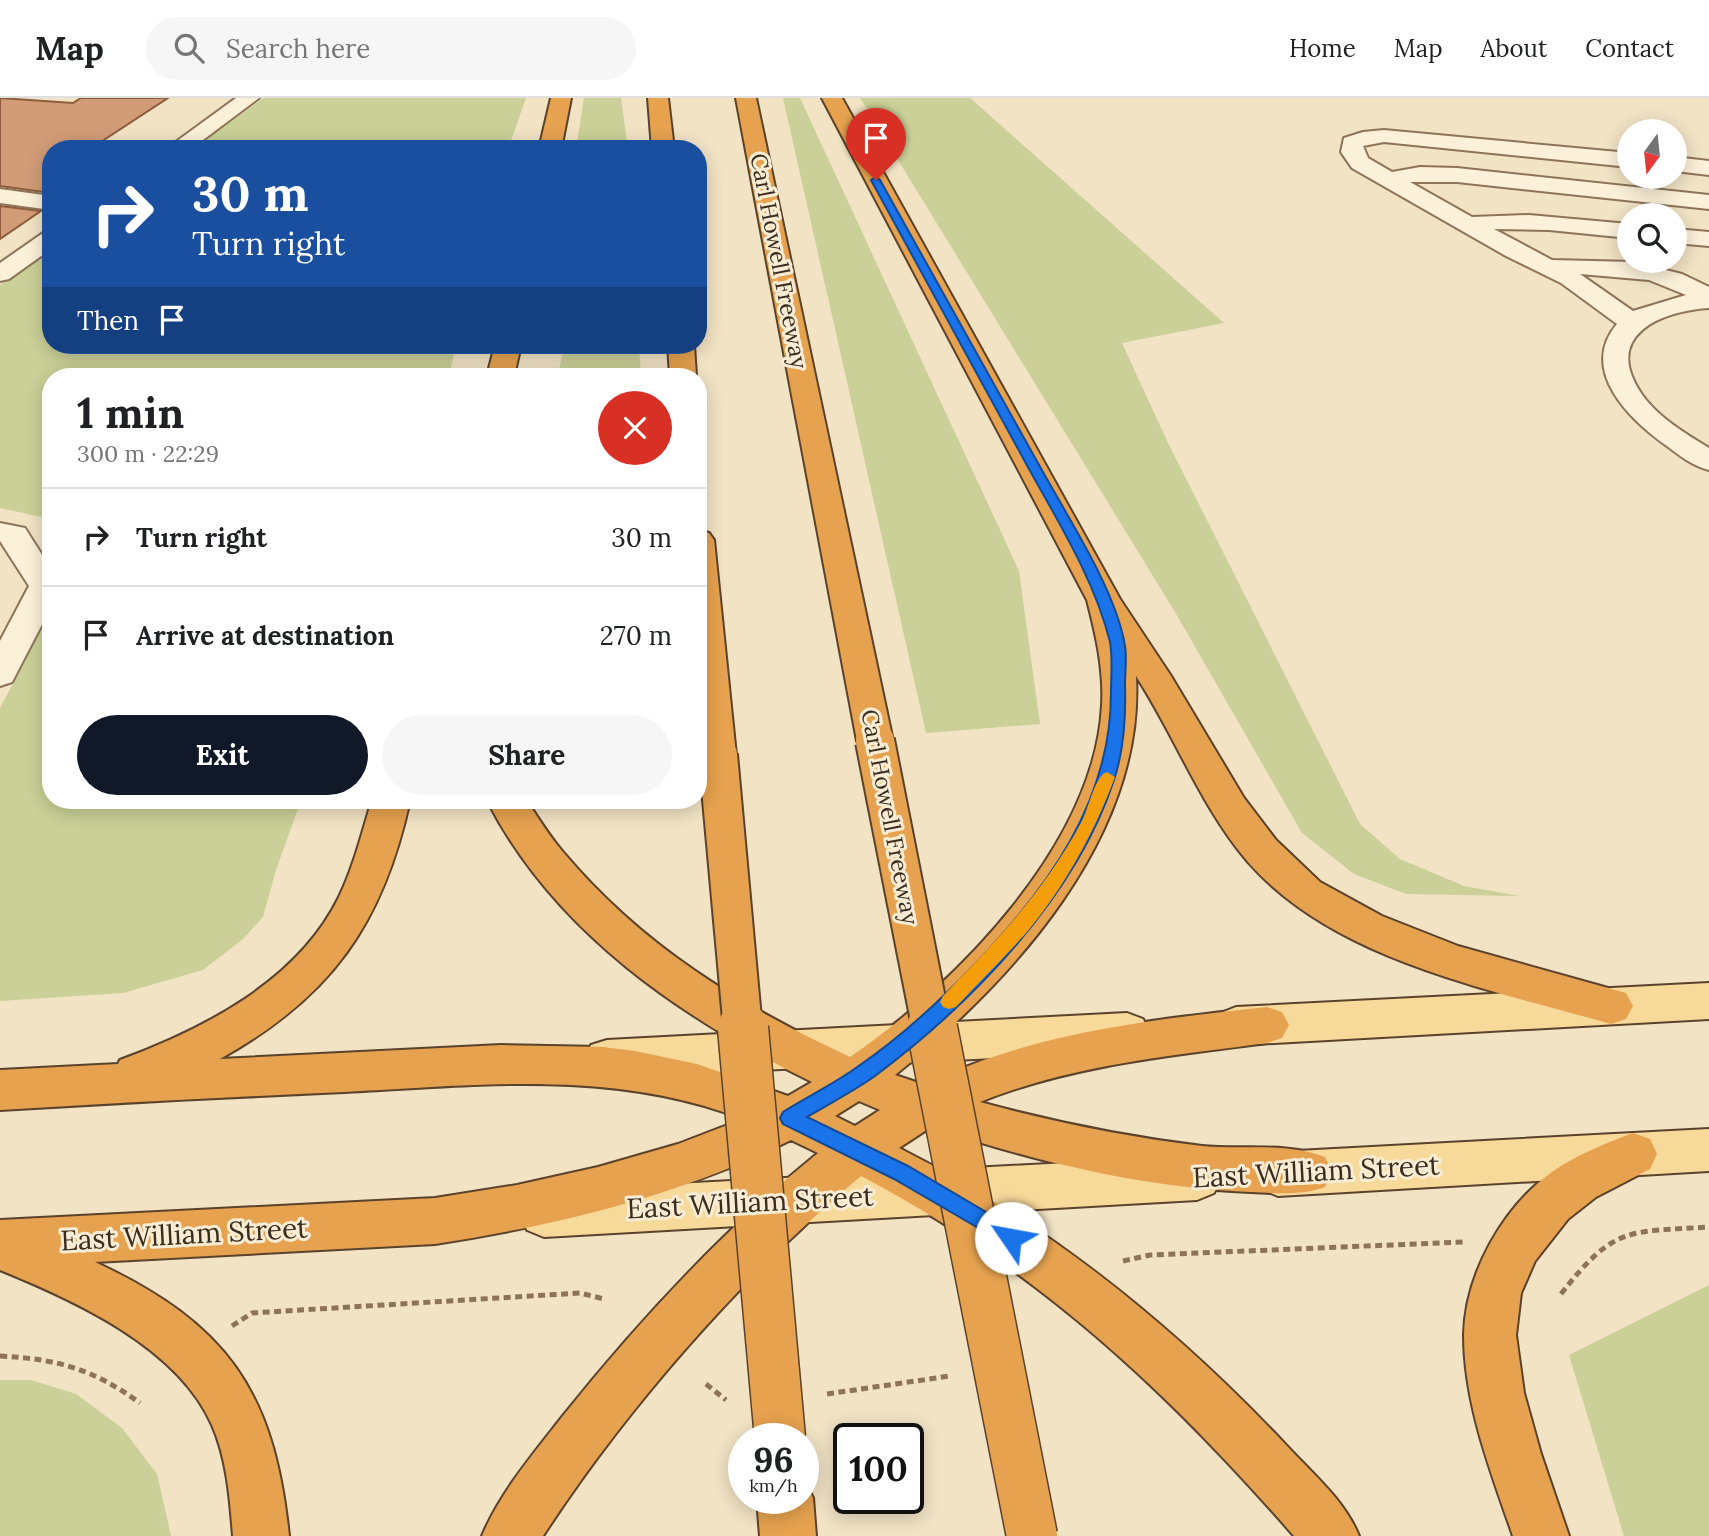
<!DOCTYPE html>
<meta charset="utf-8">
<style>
:root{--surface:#fff;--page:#f6f6f6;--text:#202124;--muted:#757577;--line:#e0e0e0;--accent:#111827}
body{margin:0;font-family:Lora,serif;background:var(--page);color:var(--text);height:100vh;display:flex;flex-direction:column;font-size:26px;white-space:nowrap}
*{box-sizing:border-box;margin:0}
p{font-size:23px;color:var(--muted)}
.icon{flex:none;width:38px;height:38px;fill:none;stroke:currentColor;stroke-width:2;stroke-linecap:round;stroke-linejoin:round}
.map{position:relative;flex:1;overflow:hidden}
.side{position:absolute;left:42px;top:270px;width:665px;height:441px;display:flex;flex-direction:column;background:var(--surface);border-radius:28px;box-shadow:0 4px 18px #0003}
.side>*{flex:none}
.hud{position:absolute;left:42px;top:42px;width:665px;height:214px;border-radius:28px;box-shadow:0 4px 18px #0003;background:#1a4fa0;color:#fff;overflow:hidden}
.needle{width:46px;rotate:195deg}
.fabs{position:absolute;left:1617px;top:21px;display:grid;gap:14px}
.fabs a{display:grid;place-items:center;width:70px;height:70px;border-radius:50%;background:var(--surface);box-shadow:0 4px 18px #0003;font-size:35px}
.speed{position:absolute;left:728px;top:1325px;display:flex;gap:14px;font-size:35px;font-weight:700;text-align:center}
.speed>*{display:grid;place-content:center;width:91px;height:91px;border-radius:50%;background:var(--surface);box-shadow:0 4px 18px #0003;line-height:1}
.speed small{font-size:18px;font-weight:400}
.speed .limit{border:4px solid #111;border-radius:10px;background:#fff;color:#111}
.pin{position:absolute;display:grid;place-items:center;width:60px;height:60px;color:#fff;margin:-72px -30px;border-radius:50% 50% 50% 0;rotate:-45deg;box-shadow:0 0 7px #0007}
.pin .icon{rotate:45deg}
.me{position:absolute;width:77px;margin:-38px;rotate:303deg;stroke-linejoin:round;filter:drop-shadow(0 0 5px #0008)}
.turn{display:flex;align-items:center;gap:24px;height:147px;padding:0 35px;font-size:32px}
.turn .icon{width:91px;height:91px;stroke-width:2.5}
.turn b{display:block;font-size:49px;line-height:60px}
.then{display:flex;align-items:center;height:66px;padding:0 35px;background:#0003;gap:14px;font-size:26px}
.round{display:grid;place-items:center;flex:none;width:74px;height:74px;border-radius:37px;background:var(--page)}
.overview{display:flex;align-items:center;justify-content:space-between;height:119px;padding:0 35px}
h1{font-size:42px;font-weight:700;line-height:52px}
.action{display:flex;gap:14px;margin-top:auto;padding:14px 35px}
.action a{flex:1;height:80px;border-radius:42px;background:var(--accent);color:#fff;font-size:28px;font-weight:700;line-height:80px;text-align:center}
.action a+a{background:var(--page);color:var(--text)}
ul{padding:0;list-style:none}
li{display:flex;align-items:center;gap:21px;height:98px;padding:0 35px;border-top:2px solid var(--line)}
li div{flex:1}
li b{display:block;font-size:26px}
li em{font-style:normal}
header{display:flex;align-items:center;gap:42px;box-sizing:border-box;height:98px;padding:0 35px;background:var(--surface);border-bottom:2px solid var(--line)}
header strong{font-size:33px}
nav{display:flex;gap:38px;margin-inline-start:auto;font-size:24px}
.search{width:490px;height:63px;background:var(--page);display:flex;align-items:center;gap:18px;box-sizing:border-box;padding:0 24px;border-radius:38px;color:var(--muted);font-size:26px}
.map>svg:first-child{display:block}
.green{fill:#cad097}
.building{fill:#d29c77;stroke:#8e5c3d;stroke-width:2}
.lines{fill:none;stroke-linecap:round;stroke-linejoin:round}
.minor-casing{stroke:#8d7459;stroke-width:4}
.major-casing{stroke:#5b422d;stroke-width:4}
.highway-casing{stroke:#5b422d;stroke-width:4}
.path{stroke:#8d7459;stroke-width:5;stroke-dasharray:7 4.5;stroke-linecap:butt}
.minor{fill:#fbf0d8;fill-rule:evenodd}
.major{fill:#f7d99a;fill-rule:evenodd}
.highway{fill:#e6a24f;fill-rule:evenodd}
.highway-bridge-far1-casing{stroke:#5b422d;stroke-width:42;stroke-linecap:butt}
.highway-bridge-casing{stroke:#5b422d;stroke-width:53;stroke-linecap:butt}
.highway-bridge-far1{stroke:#e6a24f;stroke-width:38}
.highway-bridge{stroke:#e6a24f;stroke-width:50}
.route{fill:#1a73e8;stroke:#114b97;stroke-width:2}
.slow{fill:#f59e0b}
.labels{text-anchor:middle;stroke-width:6;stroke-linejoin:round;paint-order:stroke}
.street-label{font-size:23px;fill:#3c2c1e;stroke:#f8edd4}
.near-street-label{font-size:28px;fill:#3c2c1e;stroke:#f8edd4}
</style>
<header>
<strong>Map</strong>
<div class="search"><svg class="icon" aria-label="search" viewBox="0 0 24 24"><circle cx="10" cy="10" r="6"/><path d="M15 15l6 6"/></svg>Search here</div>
<nav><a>Home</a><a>Map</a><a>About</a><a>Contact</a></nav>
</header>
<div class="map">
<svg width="1709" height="1438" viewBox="0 0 1709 1438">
<rect width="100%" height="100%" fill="#f1e3c4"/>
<!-- green -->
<g class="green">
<polygon points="264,0 526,0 508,51 192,51"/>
<polygon points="584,0 621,0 628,51 576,51"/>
<polygon points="783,0 800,0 1019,473 1040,626 926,635"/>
<polygon points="860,0 970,0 1224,225 1122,245 1168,345 1360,726 1400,761 1464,788 1519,798 1406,796 1354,776 1302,735 1175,514"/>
<polygon points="51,151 51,247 456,247 449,278 51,278 51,421 0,410 0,187"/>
<polygon points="564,247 639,247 641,278 558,278"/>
<polygon points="51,514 51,702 301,702 276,772 263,819 243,841 203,872 123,895 0,903 0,610"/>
<polygon points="1709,1187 1709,1438 1624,1438 1569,1257"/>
<polygon points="0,1282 31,1282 76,1296 122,1330 157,1376 171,1438 0,1438"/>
</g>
<!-- building -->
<g class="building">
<polygon points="0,0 73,5 81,0 168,0 90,51 51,51 51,95 0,88"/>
<polygon points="0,108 41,113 0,141"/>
</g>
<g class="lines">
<!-- minor casing -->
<g class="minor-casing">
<g id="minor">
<polygon points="236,0 259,0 191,51 166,51"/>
<path d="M 1384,32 L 1629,55 L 1629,69 L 1384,44 L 1363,48 L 1368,60 L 1392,74 L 1420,69 L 1457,70 L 1709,97 L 1709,111 L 1457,84 L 1410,84 L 1472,119 L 1529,117 L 1629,126 L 1629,140 L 1549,132 L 1494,131 L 1552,162 L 1633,164 L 1682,176 L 1709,189 L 1709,210 C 1661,213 1602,237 1641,295 C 1657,319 1686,336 1709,350 L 1709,372 C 1693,368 1680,358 1667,348 C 1630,322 1578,272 1617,226 L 1561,185 L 1506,158 L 1352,70 L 1341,54 L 1344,40 L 1363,34 ZM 1580,176 L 1649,182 L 1686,197 L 1633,213 Z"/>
<polygon points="1675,59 1709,63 1709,77 1675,73"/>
<polygon points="0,91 51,98 51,112 0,105"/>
<polygon points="1675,131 1709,134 1709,148 1675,145"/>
<polygon points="51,133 51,151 9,181 0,183 0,165 43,135"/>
<polygon points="0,425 25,430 51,471 51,509 12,584 0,588 0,543 29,488 0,443"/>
</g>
</g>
<!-- major casing -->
<g class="major-casing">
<g id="major">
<polygon points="1709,885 1709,921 1236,947 1221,941 1214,928 1221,915 1236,909"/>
<polygon points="1127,915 1143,921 1149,934 1143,947 1127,953 607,980 591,975 585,961 591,947 607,942"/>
<polygon points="1709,1031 1709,1073 1278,1098 1261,1091 1254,1076 1261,1061 1278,1054"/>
<polygon points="1197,1058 1214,1065 1221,1080 1214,1095 1197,1102 544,1139 527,1132 520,1116 527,1100 544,1093"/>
</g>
</g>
<!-- highway casing -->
<g class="highway-casing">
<g id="highway">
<polygon points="551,0 571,0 561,51 539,51"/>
<polygon points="648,0 668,0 674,51 652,51"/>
<polygon points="736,0 756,0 893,643 888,652 875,656 862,652 857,643"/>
<path d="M 822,0 L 842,0 L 1120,501 L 1171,578 L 1244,700 L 1276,742 L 1320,784 L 1382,818 L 1458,848 L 1626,895 L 1633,908 L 1626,921 L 1611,926 C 1490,891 1335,863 1248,764 C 1201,709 1175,638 1136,578 C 1145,738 1012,883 895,977 L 925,987 C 1031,934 1151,922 1267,909 L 1282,914 L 1289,927 L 1282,940 L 1267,945 C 1170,958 1071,967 980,1004 C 1053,1024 1127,1039 1202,1048 C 1242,1052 1287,1044 1325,1059 L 1332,1074 L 1325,1089 C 1301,1098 1276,1095 1251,1094 C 1142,1090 1034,1063 931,1029 L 899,1050 C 1047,1125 1173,1227 1287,1348 C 1313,1376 1345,1403 1359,1438 L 1294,1438 C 1165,1290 1036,1170 861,1078 C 743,1177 627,1309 543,1438 L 482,1438 C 500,1395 533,1356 562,1319 C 638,1224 723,1132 818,1055 L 791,1042 C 679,1098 558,1127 435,1146 L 95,1164 C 227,1226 274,1292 289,1438 L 233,1438 C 230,1401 227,1361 212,1327 C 178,1249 74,1202 0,1172 L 0,1122 L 435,1100 L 517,1087 L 598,1069 L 678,1046 L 743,1021 C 615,971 478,987 344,994 C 229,999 115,1005 0,1012 L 0,972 L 118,966 L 120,962 C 204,931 298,883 339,799 C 354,768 362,734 372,702 L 410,702 C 383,826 331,899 220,961 L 501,947 L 603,949 L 635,953 L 697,966 L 788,998 L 812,984 C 683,921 554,834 487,702 L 526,702 C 538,719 549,738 563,754 C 643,849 739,907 850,959 C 958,885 1095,745 1102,607 C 1104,571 1096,537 1087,502 ZM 859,1003 L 880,1012 L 855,1028 L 835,1018 Z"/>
<polygon points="495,247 521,247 514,278 487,278"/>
<polygon points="668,247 694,247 696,278 670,278"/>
<polygon points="698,432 709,435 714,442 736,657 731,666 718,670 705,666 700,657"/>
<path d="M 1633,1035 L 1650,1041 L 1657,1056 L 1650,1071 L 1596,1099 L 1568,1121 L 1535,1163 L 1521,1195 L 1516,1237 L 1524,1295 L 1541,1356 L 1569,1438 L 1513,1438 C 1491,1374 1464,1306 1464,1237 C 1465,1176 1503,1109 1552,1074 C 1576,1057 1606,1045 1633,1035 Z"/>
<polygon points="803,1380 813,1400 816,1438 760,1438 757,1400 803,1400"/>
</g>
</g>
<!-- path -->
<g class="path">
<polyline points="1123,1163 1150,1157 1463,1144"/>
<path d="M 1561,1196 C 1614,1128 1627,1134 1709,1129"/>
<polyline points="232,1228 252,1215 580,1195 604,1201"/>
<path d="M 0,1258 C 58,1261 93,1271 140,1305"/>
<polyline points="706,1286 726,1302"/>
<polyline points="827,1296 950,1278"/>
</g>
<!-- minor -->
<use href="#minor" class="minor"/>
<!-- major -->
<use href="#major" class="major"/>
<!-- highway -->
<use href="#highway" class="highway"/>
<!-- highway-bridge-far1 casing -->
<g class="highway-bridge-far1-casing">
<g id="highway-bridge-far1">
<polyline points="875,643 932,932"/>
<polyline points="718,657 743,932"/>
</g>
</g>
<!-- highway-bridge casing -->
<g class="highway-bridge-casing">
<g id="highway-bridge">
<polyline points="743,930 780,1340"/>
<polyline points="932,930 1032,1438"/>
</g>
</g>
<!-- highway-bridge-far1 -->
<use href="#highway-bridge-far1" class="highway-bridge-far1"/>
<!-- highway-bridge -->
<use href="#highway-bridge" class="highway-bridge"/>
</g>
<!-- route -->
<path class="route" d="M 876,79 L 880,82 C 934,179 988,276 1043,374 C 1070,423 1116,493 1125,548 C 1127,560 1125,574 1125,587 C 1126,619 1124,652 1114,682 C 1076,799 971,906 875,978 C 854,993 829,1006 807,1019 L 908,1068 L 1018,1133 L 1021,1140 L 1018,1147 L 1011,1149 L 894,1081 L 783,1026 L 780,1020 L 783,1014 C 808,998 836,985 860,967 C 902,938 940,903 975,866 C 1047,791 1111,704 1111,595 C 1111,579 1113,560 1110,544 C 1094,479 1055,419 1023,360 C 972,267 922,174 871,82 Z"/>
<!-- slow -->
<path class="slow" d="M 1107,674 L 1115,679 C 1094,735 1065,788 1027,834 C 1004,860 979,884 956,909 L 949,911 L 943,909 L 940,904 L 943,898 C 998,841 1042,796 1081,725 C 1088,713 1095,677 1107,674 Z"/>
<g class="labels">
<!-- street labels -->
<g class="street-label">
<text transform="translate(779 163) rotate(79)" y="8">Carl Howell Freeway</text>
<text transform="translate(890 719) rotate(79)" y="8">Carl Howell Freeway</text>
</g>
<!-- near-street labels -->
<g class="near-street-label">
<text transform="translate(1316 1073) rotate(-3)" y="10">East William Street</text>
<text transform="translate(750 1104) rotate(-3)" y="10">East William Street</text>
<text transform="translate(184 1136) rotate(-3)" y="10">East William Street</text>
</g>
</g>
</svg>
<div class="fabs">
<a><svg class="needle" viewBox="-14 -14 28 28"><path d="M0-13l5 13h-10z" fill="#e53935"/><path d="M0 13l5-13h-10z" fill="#757577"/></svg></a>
<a><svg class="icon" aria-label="search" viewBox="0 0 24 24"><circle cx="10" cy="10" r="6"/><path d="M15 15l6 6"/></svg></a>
</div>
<div class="speed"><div>96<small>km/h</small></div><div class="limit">100</div></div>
<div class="pin" style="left:876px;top:82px;background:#d93025"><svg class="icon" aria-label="arrive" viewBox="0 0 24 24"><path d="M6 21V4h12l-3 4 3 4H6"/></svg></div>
<svg class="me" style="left:1011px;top:1140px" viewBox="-20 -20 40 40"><circle r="19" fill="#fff"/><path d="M0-13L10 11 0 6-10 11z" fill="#1a73e8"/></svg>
<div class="hud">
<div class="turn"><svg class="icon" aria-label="right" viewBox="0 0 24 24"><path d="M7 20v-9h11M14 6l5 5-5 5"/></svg><div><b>30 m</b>Turn right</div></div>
<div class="then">Then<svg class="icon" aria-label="arrive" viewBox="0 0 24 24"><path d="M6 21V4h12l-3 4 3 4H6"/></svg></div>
</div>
<section class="side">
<div class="overview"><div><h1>1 min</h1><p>300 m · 22:29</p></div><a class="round" style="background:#d93025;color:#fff"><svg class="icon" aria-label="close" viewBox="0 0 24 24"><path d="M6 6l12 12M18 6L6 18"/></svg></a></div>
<ul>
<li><svg class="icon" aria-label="right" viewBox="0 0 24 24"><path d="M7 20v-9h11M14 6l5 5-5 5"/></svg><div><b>Turn right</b></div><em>30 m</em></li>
<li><svg class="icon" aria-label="arrive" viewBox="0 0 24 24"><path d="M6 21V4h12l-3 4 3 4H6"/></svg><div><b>Arrive at destination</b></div><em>270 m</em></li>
</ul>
<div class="action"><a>Exit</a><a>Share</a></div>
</section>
</div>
